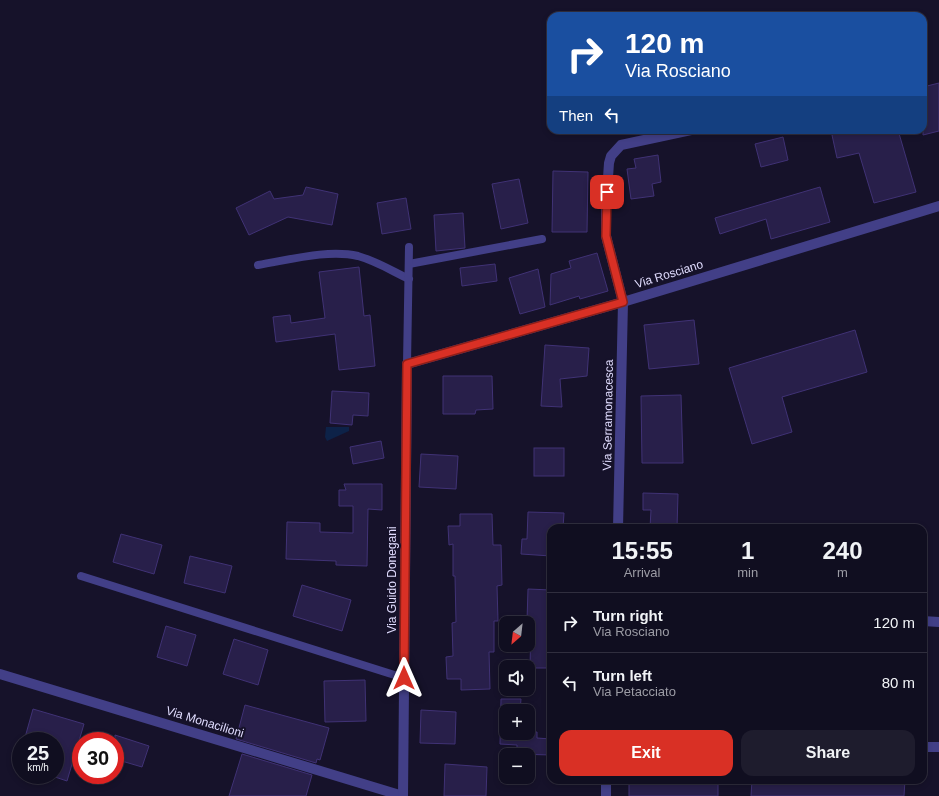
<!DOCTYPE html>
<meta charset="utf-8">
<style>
:root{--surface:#100e20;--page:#1e1c2d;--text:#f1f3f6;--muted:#9c9ca5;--line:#302e3e;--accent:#d93025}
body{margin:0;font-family:Arial,sans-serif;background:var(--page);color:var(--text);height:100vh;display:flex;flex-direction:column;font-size:15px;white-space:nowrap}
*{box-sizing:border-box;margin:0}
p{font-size:13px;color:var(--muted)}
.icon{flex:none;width:22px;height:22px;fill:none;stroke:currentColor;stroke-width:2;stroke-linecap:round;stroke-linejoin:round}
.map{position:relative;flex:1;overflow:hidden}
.panel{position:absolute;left:547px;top:524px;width:380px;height:260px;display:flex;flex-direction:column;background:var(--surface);border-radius:12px;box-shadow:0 2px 6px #0003,0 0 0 1px var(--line)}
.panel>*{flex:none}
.top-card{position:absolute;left:547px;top:12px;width:380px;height:122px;border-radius:12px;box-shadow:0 2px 6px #0003,0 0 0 1px var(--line);background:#1a4fa0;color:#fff;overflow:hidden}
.needle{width:26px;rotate:208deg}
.controls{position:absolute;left:499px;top:616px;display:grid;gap:8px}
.controls a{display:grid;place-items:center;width:36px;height:36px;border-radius:8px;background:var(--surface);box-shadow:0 2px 6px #0003,0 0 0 1px var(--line);font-size:20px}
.speed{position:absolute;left:12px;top:732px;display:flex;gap:8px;font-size:20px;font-weight:700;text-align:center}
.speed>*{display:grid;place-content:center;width:52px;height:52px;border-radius:50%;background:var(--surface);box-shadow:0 2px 6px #0003,0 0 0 1px var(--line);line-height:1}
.speed small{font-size:10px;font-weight:400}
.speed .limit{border:6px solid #d22;background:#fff;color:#111}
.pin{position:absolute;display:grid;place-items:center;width:34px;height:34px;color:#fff;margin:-17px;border-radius:8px;box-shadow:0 2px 6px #0006}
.me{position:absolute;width:44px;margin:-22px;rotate:0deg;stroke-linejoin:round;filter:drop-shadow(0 0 3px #0008)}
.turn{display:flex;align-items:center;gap:14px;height:84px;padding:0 12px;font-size:18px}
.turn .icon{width:52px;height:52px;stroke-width:2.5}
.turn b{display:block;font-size:28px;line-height:34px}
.then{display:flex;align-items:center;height:38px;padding:0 12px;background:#0003;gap:8px;font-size:15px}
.eta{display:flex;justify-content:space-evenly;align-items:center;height:68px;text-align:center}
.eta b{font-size:24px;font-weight:700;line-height:28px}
.cta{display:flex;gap:8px;margin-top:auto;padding:8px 12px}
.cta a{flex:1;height:46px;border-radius:12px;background:var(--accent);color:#fff;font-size:16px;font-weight:700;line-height:46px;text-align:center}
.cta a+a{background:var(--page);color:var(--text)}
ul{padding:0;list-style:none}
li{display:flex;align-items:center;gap:12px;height:60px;padding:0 12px;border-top:1px solid var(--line)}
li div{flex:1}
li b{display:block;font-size:15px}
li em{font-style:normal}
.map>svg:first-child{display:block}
.water{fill:#0d2248}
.building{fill:#281f4a;stroke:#403275}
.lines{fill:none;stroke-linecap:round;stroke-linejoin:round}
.lane{stroke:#423f87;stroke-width:8}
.street{stroke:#423f87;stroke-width:10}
.route-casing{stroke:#8d1f18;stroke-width:10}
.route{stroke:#d93025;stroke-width:7}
.labels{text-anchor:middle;stroke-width:4;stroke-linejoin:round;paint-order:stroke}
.street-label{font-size:12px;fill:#e0dcfe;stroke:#16122a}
</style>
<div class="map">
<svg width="939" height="796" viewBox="0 0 939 796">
<rect width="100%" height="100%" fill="#16122a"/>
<!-- water -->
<polygon class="water" points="326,427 349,427 349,431 327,441 325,437"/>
<!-- building -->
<g class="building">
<polygon points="939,83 939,131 923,135 923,87"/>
<polygon points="837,130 898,130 916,192 874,203 859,153 837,158 832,135 838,133"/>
<polygon points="783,137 788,160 761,167 755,144"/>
<polygon points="658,155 661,182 652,184 654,196 631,199 627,169 636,168 634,159"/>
<polygon points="553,171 588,172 587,232 552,232"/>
<polygon points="519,179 528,223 501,229 492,184"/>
<polygon points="306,187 338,194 332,225 288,217 249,235 236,208 270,191 274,199 303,195"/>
<polygon points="820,187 830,222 771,239 766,219 720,234 715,218"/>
<polygon points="406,198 411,229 382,234 377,203"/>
<polygon points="463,213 465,248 436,251 434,215"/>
<polygon points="597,253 608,291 580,299 579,296 550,305 551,274 571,268 569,261"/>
<polygon points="495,264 497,281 462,286 460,268"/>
<polygon points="359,267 364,316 370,315 375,366 339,370 335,334 276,342 273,317 290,315 291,323 325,318 319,272"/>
<polygon points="538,269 545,307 520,314 509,278"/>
<polygon points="694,320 699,364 649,369 644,325"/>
<polygon points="855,330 867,372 782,397 792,432 752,444 729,368"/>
<polygon points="545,345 589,348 587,376 560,379 562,407 541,406"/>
<polygon points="443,376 492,376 493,409 476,410 475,414 443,414"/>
<polygon points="332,391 369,393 368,416 353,415 352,425 330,423"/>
<polygon points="681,395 683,463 642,463 641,396"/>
<polygon points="381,441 384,458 353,464 350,447"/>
<rect x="534" y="448" width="30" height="28"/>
<polygon points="421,454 458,456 456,489 419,487"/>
<polygon points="344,484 382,484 382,510 368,509 367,566 336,565 336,561 286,559 287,522 320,523 320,532 353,533 353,506 339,506 339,490 346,490"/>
<polygon points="643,493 678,494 677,528 650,528 651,510 643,510"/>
<polygon points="528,512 564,513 563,528 551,528 551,556 521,554 522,539 527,539"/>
<polygon points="460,514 492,514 493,545 501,545 502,585 497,586 498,621 494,621 494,652 489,652 490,689 461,690 461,679 447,679 446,657 453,656 452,623 456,622 455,576 453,576 453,544 449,545 448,526 460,526"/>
<polygon points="121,534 162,545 154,574 113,562"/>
<polygon points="190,556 232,566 225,593 184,583"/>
<polygon points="302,585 351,600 342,631 293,616"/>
<polygon points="528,589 551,590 551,668 530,668 531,622 527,621"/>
<polygon points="166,626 196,635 187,666 157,657"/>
<polygon points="234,639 268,650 258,685 223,674"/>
<polygon points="365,680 366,721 325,722 324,681"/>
<polygon points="501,699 521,699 520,711 506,711 506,733 537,732 537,738 551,739 551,755 517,754 517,745 500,744"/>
<polygon points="245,705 329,728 320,760 317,759 316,763 236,739"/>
<polygon points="33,709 84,724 67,781 55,777 55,741 24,741"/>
<polygon points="421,710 456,712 455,744 420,743"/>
<polygon points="115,735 149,746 142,767 115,759"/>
<polygon points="242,754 312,775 306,796 229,796"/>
<polygon points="445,764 487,767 486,796 444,796"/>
<rect x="629" y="780" width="89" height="16"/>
<polygon points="752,780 905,780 904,796 751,796"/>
</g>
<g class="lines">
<!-- lane -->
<g class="lane">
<polyline points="409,264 542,239"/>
<path d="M 258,265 C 289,260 328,249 358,256 C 376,261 392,271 409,279"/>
<polyline points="407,364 409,247"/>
<polyline points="81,576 404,678"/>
</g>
<!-- street -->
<g class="street">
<polyline points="618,528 623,302 606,236 606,206 609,163 611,156 621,145 691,130"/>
<polyline points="923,621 939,622"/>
<polyline points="0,674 403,796"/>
<polyline points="923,747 939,747"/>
<polyline points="403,796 407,364 623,302 939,206"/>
<polyline points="606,796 606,780"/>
</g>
</g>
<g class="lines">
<!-- route casing -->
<g class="route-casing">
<polyline id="route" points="404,678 407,364 623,302 606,236 607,192"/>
</g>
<!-- route -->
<use href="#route" class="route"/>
</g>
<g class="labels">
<!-- street labels -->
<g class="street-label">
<text transform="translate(669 274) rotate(-17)" y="4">Via Rosciano</text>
<text transform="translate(608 415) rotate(-89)" y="4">Via Serramonacesca</text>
<text transform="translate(392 580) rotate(-90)" y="4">Via Guido Donegani</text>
<text transform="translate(205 722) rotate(17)" y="4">Via Monacilioni</text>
</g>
</g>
</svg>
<div class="controls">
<a><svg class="needle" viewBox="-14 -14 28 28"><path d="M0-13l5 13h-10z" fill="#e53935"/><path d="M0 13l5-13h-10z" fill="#9c9ca5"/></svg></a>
<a><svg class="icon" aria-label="sound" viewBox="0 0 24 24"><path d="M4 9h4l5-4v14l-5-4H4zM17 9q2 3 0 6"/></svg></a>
<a>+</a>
<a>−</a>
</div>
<div class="speed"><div>25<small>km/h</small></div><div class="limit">30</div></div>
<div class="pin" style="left:607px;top:192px;background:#d93025"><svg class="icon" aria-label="arrive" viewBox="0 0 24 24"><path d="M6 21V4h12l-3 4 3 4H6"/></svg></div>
<svg class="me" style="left:404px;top:678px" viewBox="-20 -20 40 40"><path d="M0-17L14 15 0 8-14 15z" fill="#d93025" stroke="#fff" stroke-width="4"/></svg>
<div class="top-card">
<div class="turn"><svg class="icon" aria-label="right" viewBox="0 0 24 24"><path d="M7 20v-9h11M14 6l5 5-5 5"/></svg><div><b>120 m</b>Via Rosciano</div></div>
<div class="then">Then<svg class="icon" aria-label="left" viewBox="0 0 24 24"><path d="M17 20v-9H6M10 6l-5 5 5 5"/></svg></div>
</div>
<section class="panel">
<div class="eta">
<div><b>15:55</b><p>Arrival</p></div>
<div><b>1</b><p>min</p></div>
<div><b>240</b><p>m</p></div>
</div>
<ul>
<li><svg class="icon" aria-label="right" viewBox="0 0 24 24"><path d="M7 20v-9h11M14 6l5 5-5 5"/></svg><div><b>Turn right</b><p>Via Rosciano</p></div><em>120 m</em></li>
<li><svg class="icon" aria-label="left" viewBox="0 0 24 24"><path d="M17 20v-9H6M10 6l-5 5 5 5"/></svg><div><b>Turn left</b><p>Via Petacciato</p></div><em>80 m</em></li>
</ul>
<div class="cta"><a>Exit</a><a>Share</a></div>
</section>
</div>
